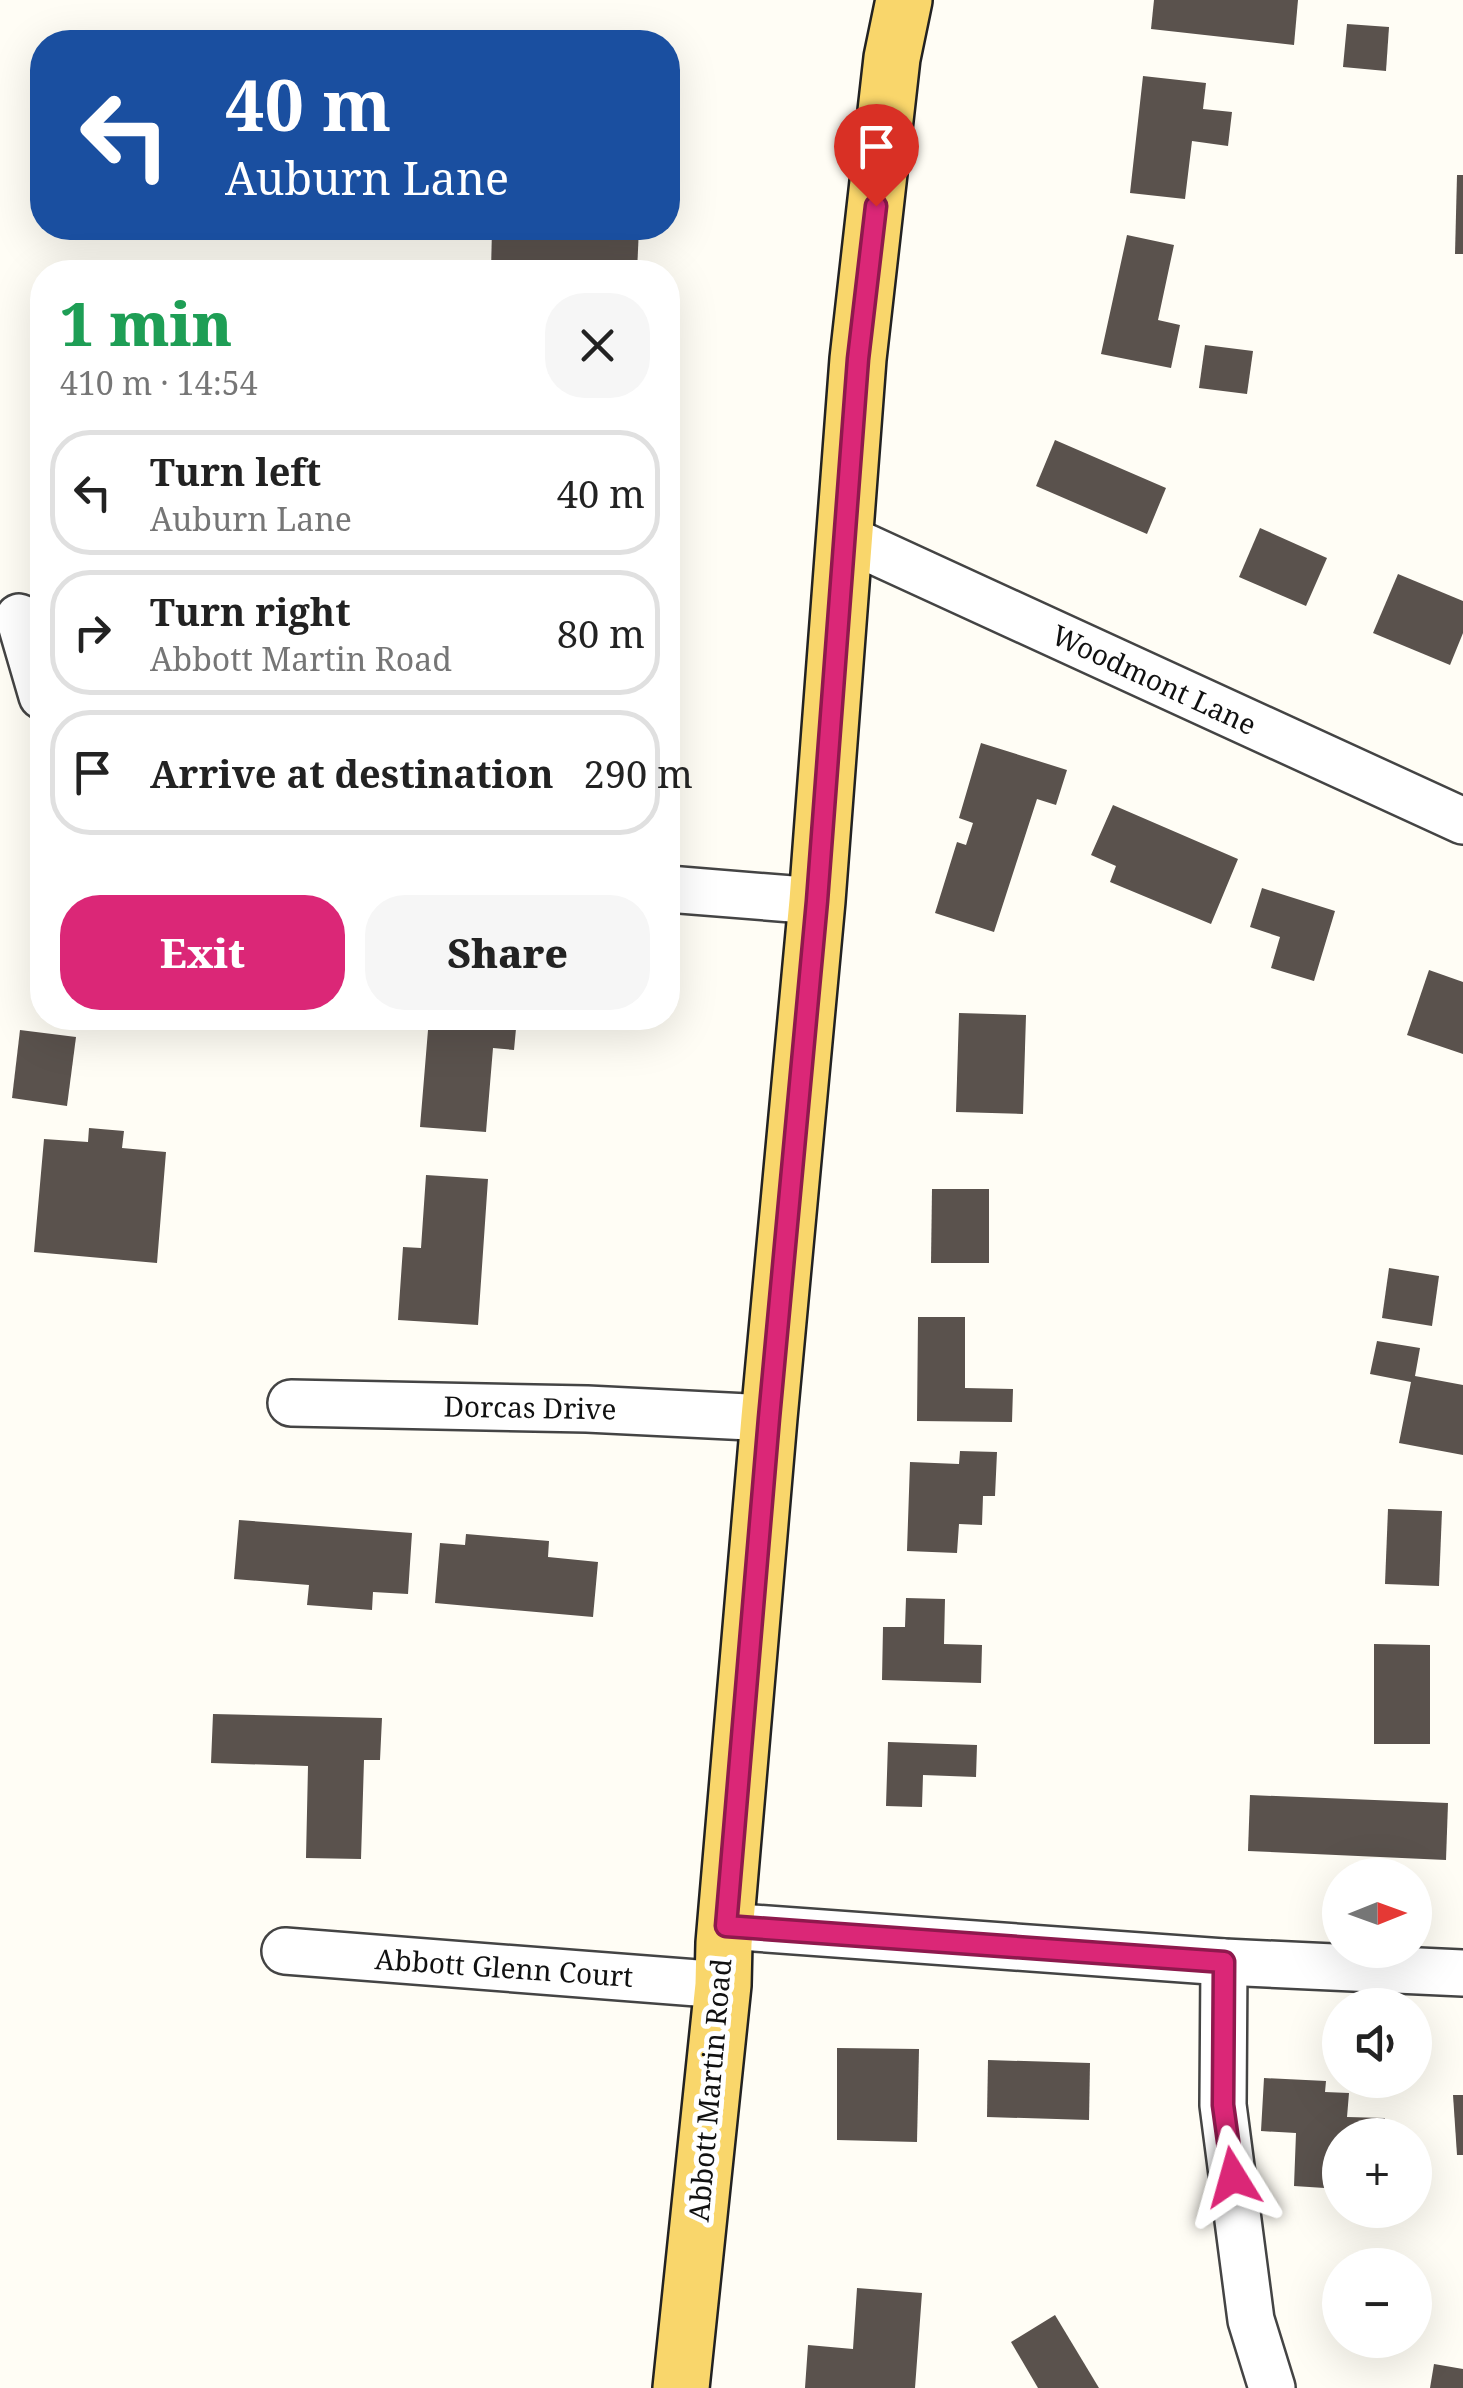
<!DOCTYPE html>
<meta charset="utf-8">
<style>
:root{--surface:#fff;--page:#f6f6f6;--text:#222;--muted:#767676;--line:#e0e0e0;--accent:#db2777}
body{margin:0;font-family:"Noto Serif",serif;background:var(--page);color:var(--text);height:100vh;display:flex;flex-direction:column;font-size:38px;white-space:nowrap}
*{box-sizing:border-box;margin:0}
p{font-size:32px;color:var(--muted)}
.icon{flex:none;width:55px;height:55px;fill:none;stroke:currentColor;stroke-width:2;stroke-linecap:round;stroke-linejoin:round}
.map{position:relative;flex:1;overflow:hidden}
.side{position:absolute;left:30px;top:260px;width:650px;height:770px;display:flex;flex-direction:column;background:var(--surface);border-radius:40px;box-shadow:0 10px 40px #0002}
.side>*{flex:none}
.guide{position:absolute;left:30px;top:30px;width:650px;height:210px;border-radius:40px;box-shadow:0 10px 40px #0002;background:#1a4fa0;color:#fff;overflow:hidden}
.needle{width:65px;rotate:89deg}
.controls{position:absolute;left:1322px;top:1858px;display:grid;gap:20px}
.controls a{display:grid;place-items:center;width:110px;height:110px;border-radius:50%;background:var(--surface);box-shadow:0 10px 40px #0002;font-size:50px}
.pin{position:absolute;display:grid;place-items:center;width:85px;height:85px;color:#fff;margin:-102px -42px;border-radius:50% 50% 50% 0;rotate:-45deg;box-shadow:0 0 10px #0007}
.pin .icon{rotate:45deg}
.me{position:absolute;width:110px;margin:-55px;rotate:352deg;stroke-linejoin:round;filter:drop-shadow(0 0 8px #0008)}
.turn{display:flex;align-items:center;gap:35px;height:210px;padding:0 30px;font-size:45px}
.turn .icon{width:130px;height:130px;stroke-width:2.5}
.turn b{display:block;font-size:70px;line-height:85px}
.round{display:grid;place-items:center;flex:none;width:105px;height:105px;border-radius:40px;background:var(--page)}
.headline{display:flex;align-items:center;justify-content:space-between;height:170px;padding:0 30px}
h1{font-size:60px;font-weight:800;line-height:75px;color:#1e9e55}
.action{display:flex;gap:20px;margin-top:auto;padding:20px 30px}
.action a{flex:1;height:115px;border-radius:40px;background:var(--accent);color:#fff;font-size:40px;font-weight:800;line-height:115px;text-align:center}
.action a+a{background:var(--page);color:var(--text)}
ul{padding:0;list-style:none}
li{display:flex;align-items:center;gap:30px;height:125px;margin:0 20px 15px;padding:0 10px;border:5px solid var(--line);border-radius:40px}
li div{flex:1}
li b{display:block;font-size:38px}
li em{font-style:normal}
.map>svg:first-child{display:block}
.building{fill:#5a524d}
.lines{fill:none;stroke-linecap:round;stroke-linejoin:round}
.minor-casing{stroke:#444;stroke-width:50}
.major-casing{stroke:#222;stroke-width:60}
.minor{stroke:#fff;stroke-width:45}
.major{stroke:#f9d66b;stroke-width:55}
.route-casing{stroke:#8e194d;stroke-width:25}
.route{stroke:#db2777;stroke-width:18}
.labels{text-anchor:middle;stroke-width:10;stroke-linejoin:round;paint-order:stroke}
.street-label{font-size:28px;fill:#111;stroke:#fff}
</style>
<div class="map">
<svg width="1463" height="2388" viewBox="0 0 1463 2388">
<rect width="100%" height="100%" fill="#fffdf5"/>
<!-- building -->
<g class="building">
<polygon points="1154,0 1298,0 1294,45 1151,29"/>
<polygon points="1347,24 1389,27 1386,71 1343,67"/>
<polygon points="1143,76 1206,83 1203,109 1232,112 1228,146 1192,141 1185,199 1130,193"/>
<polygon points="1457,175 1463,175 1463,254 1455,254"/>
<polygon points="492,228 639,228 637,272 491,272"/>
<polygon points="1127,235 1174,245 1158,320 1180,325 1171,368 1101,354"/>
<polygon points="1205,345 1253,351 1247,394 1199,388"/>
<polygon points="1055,440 1166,488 1147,534 1036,486"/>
<polygon points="1260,528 1327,558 1306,606 1239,577"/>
<polygon points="1398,574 1463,601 1463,633 1450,665 1373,633"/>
<polygon points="981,743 1067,770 1056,805 1037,799 994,932 935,913 957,842 966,845 973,823 959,818"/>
<polygon points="1113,805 1238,859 1211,924 1110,882 1116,866 1091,855"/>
<polygon points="1262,888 1335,911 1314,981 1271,968 1280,937 1250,927"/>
<polygon points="1429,970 1463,982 1463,1054 1407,1035"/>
<polygon points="959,1013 1026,1015 1023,1114 956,1112"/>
<polygon points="429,1018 517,1018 514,1050 493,1048 486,1132 420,1127"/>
<polygon points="20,1030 76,1037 67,1106 12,1098"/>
<polygon points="89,1128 124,1131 122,1148 166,1152 157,1263 34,1252 44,1139 88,1142"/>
<polygon points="426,1175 488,1179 478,1325 398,1320 403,1247 421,1248"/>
<polygon points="932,1189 989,1189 989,1263 931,1263"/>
<polygon points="1389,1268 1439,1276 1432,1326 1382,1318"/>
<polygon points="918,1317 965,1317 965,1388 1013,1389 1012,1422 917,1421"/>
<polygon points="1377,1341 1420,1348 1415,1376 1463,1385 1463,1455 1399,1443 1411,1382 1370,1374"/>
<polygon points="960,1451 997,1452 995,1496 983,1496 982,1525 959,1524 957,1553 907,1551 910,1462 959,1464"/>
<polygon points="1388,1509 1442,1511 1439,1586 1385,1584"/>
<polygon points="239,1520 412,1533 408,1594 373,1592 372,1610 307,1605 309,1585 234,1579"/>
<polygon points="466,1534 549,1541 548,1557 598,1562 593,1617 435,1603 440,1543 465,1545"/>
<polygon points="906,1598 945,1599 944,1644 982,1645 981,1683 882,1680 883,1627 905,1627"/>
<polygon points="1374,1644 1430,1645 1430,1744 1374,1744"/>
<polygon points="213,1714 382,1718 380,1760 364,1760 361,1859 306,1858 308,1766 211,1763"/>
<polygon points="888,1742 977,1745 976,1777 923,1775 922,1807 886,1806"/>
<polygon points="1250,1795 1448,1803 1446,1860 1248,1851"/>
<polygon points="837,2048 919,2049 917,2142 837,2140"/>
<polygon points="988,2060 1090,2063 1089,2120 987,2117"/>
<polygon points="1264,2078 1326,2081 1325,2092 1349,2093 1347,2117 1385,2118 1384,2135 1340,2135 1340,2189 1294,2186 1296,2133 1261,2131"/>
<polygon points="1453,2095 1463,2095 1463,2155 1457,2155"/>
<polygon points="857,2288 922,2293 915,2388 805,2388 808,2345 853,2349"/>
<polygon points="1055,2315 1099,2388 1038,2388 1011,2342"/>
<polygon points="1434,2364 1463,2369 1463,2388 1430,2388"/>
</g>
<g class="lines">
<!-- minor casing -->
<g class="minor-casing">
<g id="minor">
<polyline points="846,538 1463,821"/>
<polyline points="19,617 42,696"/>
<polyline points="668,889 817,901"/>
<polyline points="291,1403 587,1409 769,1418"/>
<polyline points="726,1926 1224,1962 1463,1973"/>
<polyline points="285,1951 723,1985"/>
<polyline points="1224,1962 1223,2105 1251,2320 1272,2388"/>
</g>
</g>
<!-- major casing -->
<g class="major-casing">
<polyline id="major" points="681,2388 723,1985 724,1943 769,1418 817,901 858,359 892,58 904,0"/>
</g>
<!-- minor -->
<use href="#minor" class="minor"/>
<!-- major -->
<use href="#major" class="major"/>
</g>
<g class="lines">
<!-- route casing -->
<g class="route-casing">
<polyline id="route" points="876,206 858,359 817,901 769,1418 726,1926 1224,1962 1223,2105 1233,2177"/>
</g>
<!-- route -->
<use href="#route" class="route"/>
</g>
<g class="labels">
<!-- street labels -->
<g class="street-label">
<text transform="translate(1154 680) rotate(25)" y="10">Woodmont Lane</text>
<text transform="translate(530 1408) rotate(1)" y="10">Dorcas Drive</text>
<text transform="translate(504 1968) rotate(4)" y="10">Abbott Glenn Court</text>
<text transform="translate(710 2090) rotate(-85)" y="10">Abbott Martin Road</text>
</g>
</g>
</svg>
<div class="controls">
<a><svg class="needle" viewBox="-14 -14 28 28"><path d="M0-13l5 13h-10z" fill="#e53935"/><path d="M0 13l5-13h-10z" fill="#767676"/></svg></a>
<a><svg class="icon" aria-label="sound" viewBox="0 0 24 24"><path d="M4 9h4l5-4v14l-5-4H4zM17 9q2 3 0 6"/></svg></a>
<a>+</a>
<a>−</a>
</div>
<div class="pin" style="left:876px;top:206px;background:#d93025"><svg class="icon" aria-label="arrive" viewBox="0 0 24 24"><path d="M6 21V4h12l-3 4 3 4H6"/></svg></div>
<svg class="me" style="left:1233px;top:2177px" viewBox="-20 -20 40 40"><path d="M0-17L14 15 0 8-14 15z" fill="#db2777" stroke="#fff" stroke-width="4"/></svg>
<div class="guide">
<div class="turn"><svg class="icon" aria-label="left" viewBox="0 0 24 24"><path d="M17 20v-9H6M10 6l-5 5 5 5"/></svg><div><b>40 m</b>Auburn Lane</div></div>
</div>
<section class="side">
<div class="headline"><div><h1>1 min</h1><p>410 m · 14:54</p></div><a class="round"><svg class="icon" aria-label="close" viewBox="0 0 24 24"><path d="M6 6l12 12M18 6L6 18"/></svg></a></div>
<ul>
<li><svg class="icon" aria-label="left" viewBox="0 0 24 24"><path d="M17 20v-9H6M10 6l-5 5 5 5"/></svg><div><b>Turn left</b><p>Auburn Lane</p></div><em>40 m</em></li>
<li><svg class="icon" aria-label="right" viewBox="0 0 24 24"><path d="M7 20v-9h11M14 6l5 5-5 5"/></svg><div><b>Turn right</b><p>Abbott Martin Road</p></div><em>80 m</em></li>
<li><svg class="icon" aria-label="arrive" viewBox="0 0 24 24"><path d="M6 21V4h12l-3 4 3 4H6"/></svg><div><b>Arrive at destination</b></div><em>290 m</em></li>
</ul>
<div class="action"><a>Exit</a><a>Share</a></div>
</section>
</div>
